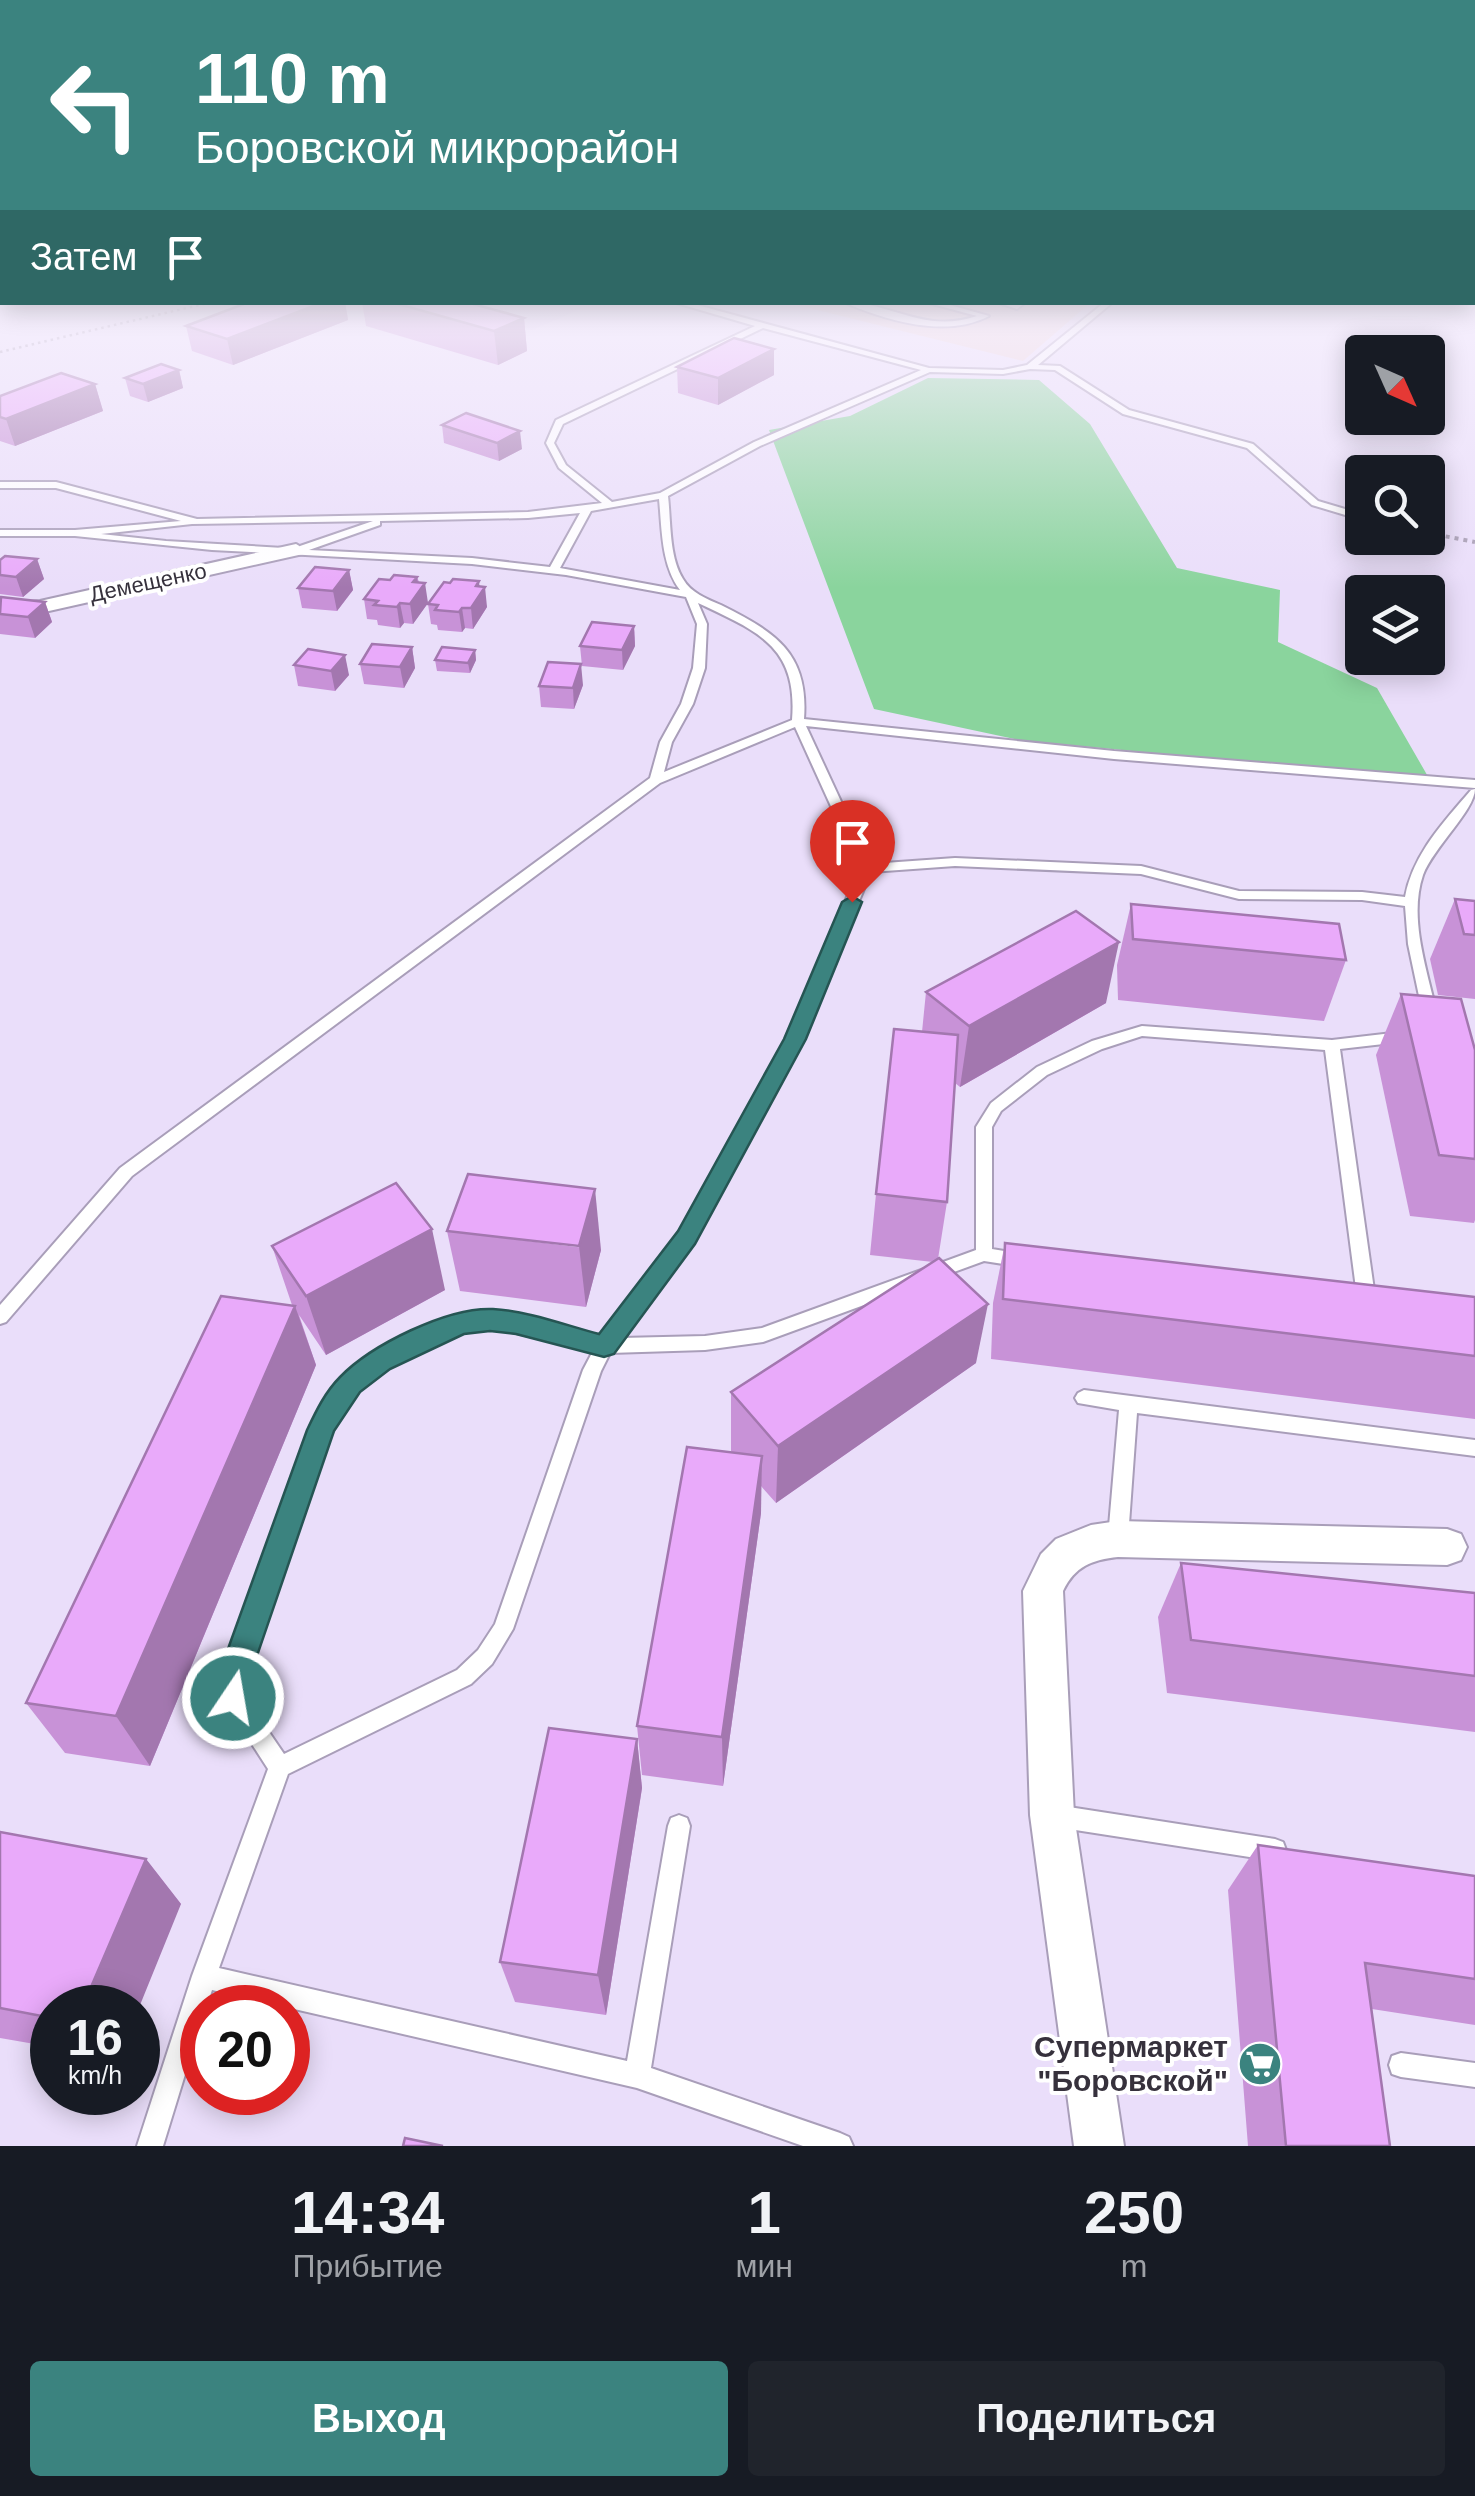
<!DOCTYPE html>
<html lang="ru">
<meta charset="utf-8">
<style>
:root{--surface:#171b24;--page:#20242c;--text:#f1f3f6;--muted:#9ea1a6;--accent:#3b837f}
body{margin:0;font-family:Helvetica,sans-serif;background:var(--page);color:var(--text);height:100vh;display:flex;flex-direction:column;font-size:38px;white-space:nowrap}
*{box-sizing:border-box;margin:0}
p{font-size:32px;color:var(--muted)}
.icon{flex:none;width:55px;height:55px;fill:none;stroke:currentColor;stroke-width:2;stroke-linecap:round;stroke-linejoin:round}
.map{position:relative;height:2146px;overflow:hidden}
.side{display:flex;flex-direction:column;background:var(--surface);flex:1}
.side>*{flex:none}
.hud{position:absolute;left:0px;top:0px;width:1475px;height:305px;box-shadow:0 5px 25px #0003;background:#3b837f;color:#fff;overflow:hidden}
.needle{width:65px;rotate:135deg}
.tools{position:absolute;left:1345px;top:335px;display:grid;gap:20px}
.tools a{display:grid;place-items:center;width:100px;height:100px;border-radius:10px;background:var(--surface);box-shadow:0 5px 25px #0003;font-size:50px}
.speed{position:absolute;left:30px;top:1985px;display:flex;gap:20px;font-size:50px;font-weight:700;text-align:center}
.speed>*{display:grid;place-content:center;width:130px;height:130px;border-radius:50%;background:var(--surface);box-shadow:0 5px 25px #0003;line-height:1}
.speed small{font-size:25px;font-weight:400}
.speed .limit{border:15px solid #d22;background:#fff;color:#111}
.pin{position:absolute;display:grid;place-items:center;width:85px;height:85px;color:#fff;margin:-102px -42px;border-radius:50% 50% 50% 0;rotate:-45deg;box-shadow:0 0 10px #0007}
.pin .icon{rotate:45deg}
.me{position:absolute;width:110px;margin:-55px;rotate:12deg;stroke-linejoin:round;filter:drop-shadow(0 0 8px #0008)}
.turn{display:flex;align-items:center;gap:35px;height:210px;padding:0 30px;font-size:45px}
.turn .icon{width:130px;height:130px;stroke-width:2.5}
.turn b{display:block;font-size:70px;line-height:85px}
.then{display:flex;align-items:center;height:95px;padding:0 30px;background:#0003;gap:20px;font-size:38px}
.eta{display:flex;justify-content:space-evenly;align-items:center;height:170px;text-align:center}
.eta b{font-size:60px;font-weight:800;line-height:70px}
.cta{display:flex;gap:20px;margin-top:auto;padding:20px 30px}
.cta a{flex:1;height:115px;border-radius:10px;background:var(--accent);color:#fff;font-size:40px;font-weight:800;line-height:115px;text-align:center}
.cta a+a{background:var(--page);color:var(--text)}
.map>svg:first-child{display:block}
.built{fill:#e3d4f7}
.industrial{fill:#edd2d4}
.green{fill:#8ad49d}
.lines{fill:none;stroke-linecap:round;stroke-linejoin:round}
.service-casing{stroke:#a99eb9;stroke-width:4}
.minor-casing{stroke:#a99eb9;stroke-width:4}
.path-far1{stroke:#a59bb1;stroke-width:2.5;stroke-dasharray:2.5 4;stroke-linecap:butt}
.path{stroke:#a59bb1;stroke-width:4;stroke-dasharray:4 5;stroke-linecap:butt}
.service{fill:#fff;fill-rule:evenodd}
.minor{fill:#fff;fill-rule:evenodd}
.wall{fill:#c892d7}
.shaded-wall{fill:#a377af}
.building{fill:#e9aafa;stroke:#a377af;stroke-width:2.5}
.route{fill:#3b837f;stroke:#265553;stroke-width:2.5}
.labels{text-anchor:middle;stroke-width:8;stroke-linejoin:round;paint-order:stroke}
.far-street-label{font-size:22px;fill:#36313c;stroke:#fff}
.near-poi-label{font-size:30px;font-weight:bold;fill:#36313c;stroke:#fff;text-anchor:end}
</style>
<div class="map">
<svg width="1475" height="2146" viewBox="0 0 1475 2146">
<rect width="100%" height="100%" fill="#eadefa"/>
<!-- built -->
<polygon class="built" points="544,302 588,306 532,330 469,315 501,303"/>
<!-- industrial -->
<polygon class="industrial" points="789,303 1090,303 1023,361"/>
<!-- green -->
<polygon class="green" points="928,378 1039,380 1090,424 1177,568 1280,590 1278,642 1377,688 1430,780 1019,740 874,709 769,430 850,416"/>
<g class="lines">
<!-- service casing -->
<g class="service-casing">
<g id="service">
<path d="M 673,302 L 686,302 L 929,368 L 1003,370 L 1027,365 L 1105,302 L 1113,302 L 1038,365 L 1060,366 L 1129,410 L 1253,444 L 1318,501 L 1362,514 L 1362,520 L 1312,505 L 1247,448 L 1123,414 L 1055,370 L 1030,369 L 1003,374 L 930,372 L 760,446 L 668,496 C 671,522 669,557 683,579 C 691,593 707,599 721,605 C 775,632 809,653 804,719 L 1114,751 L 1475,780 L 1475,788 L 1114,759 L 806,726 L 870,864 L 955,858 L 1141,866 L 1239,891 L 1362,892 L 1405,897 C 1413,854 1443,823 1471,790 L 1475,789 C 1475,810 1433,848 1423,875 C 1408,919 1428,972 1437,1015 L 1430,1020 L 1423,1015 L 1408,944 L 1405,906 L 1362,900 L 1239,899 L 1141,874 L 955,866 L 871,872 L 802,1039 L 692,1242 L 621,1338 L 705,1336 L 762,1328 L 976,1250 L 976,1127 L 991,1103 L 1037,1067 L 1092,1041 L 1142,1026 L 1332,1040 L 1401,1032 L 1406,1033 L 1408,1037 L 1406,1041 L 1401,1042 L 1340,1049 L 1376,1304 L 1373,1309 L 1367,1311 L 1361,1309 L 1358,1304 L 1325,1050 L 1142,1036 L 1102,1049 L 1047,1075 L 1001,1111 L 992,1127 L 992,1249 L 1028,1255 L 1030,1260 L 1028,1265 L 1022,1267 L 984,1261 L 763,1342 L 705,1350 L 610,1353 L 601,1371 L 513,1629 L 492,1664 L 471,1684 L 288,1774 L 219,1968 L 627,2061 L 668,1826 L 671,1818 L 679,1815 L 687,1818 L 690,1826 L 651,2068 L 840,2133 L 849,2137 L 853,2146 L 803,2146 L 637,2088 L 212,1990 L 206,2008 L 202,2008 L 202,2019 L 163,2146 L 137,2146 L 192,1976 L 268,1769 L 226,1704 L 222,1682 L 312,1430 L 345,1379 L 374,1356 L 430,1327 L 490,1313 L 601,1338 L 680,1232 L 788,1039 L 859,868 L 795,727 L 660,783 L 132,1176 L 6,1322 L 0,1324 L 0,1305 L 120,1168 L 650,778 L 660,742 L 681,704 L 693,668 L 697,624 L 686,597 L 566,575 L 472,564 L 212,550 L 75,536 L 0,536 L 0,530 L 75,530 L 181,521 L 56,488 L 0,488 L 0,482 L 56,482 L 197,519 L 528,512 L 602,503 L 559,468 L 546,443 L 556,420 L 755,326 ZM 763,328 L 921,370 L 754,442 L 660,493 L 612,502 L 566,465 L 554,443 L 563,424 ZM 659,499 C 662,529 661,565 680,590 L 560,568 L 591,511 ZM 580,513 L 550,567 L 472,558 L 309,550 L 380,525 L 380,521 L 528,518 ZM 373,521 L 300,546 L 300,549 L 166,541 L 101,534 L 192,524 ZM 698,603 C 757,631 798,646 792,720 L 664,772 L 672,742 L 693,704 L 705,668 L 707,624 ZM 490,1327 L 593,1351 L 583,1370 L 495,1624 L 478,1650 L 457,1670 L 284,1754 L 243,1694 L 242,1682 L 329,1433 L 357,1389 L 386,1366 L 440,1338 Z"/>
<path d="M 843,302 C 891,302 924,334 977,316 L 925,302 L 939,302 L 989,316 C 945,339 885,320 843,302 Z"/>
<polygon points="996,302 1026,302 1017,309"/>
<polygon points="1084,1390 1475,1440 1475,1456 1137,1413 1128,1538 1125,1544 1118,1547 1111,1544 1108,1538 1119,1410 1078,1403 1075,1398 1078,1393"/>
<polygon points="1056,1805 1275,1839 1283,1842 1286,1850 1283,1858 1275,1861 1056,1827 1048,1824 1045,1816 1048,1808"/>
<polygon points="1401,2053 1475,2063 1475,2087 1401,2077 1392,2074 1389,2065 1392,2056"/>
</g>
</g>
<!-- minor casing -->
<g class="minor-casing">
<g id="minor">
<polygon points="296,544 306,550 303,554 40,613 0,616 0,604 40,601"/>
<path d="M 1118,1521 L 1447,1529 L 1461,1534 L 1467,1547 L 1461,1560 L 1447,1565 L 1118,1557 C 1092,1560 1075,1566 1063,1591 L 1074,1815 L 1124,2146 L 1074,2146 L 1030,1815 L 1023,1591 L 1041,1554 L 1056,1539 L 1091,1525 Z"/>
</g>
</g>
<!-- path-far1 -->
<polyline class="path-far1" points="0,352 212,302"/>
<!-- path -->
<polyline class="path" points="1428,533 1475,542"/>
<!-- service -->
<use href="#service" class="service"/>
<!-- minor -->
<use href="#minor" class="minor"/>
</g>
<!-- wall -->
<g class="wall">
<polygon points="249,302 345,302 348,320 233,365 192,351 186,326"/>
<polygon points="362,302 484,302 477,305 524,318 527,351 498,365 366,326"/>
<polygon points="677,367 774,375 718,405 678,393"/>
<polygon points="179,370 183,388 148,402 130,396 125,378"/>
<polygon points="95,384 103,411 15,446 0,441 0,396"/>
<polygon points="442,425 522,449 499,461 444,443"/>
<polygon points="37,559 44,579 23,597 0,594 0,560"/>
<polygon points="349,570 353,590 337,611 302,608 298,588"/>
<polygon points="417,577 428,603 413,624 404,623 400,628 378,625 377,620 367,619 364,599 390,580"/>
<polygon points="479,586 487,607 473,629 465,628 462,632 438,630 437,625 431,624 428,604"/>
<polygon points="0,598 45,602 52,622 35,638 0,634"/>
<polygon points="634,626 635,646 623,670 582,666 580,646"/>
<polygon points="412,647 415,668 404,688 364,684 360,664"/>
<polygon points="308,649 349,675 335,691 298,686 294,665"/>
<polygon points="475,650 476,660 470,673 437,671 435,660"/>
<polygon points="583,685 574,709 541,707 539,686"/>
<polygon points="1455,899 1475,901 1475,999 1438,995 1430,959"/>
<polygon points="1131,904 1346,960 1324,1021 1118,1000 1117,965"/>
<polygon points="926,992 1106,1003 960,1087 955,1083 947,1202 938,1259 976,1363 776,1503 761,1486 761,1513 723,1786 642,1775 637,1726 732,1452 731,1451 731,1392 933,1262 870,1255 876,1194 922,1032"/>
<polygon points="1401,994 1475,1050 1475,1220 1474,1223 1410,1216 1376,1055"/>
<polygon points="447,1231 601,1250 586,1307 460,1291"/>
<polygon points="1005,1243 1475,1297 1475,1419 991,1359 993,1303"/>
<polygon points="272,1246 445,1290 326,1355 299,1315 316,1365 150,1766 65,1753 26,1703 292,1305"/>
<polygon points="1181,1563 1475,1593 1475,1732 1167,1693 1158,1617"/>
<polygon points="637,1739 642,1788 606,2015 515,2002 500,1962"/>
<polygon points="0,1832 146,1859 181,1904 52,2008 52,2047 0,2038"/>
<polygon points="1258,1845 1475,1876 1475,2025 1372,2009 1390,2146 1248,2146 1228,1890"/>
</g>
<!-- shaded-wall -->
<g class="shaded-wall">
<polygon points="324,302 345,302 348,320 233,365 227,339"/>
<polygon points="524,318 527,351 498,365 494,331"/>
<polygon points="774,349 774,375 718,405 718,378"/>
<polygon points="179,370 183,388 148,402 143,384"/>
<polygon points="95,384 103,411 15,446 6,419"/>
<polygon points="520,431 522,449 499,461 497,443"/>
<polygon points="37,559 44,579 23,597 16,577"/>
<polygon points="349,570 353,590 337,611 333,591"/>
<polygon points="417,577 419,591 425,583 428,603 413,624 410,604 413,582"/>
<polygon points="479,581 480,594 485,587 487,607 473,629 471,608 476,586"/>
<polygon points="45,602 52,622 35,638 28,617"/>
<polygon points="400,603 404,623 400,628 397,607"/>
<polygon points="462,608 465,628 462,632 459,612"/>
<polygon points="634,626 635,646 623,670 622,650"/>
<polygon points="412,647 415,668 404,688 400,667"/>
<polygon points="475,650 476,660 470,673 468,663"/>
<polygon points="345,655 349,675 335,691 331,671"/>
<polygon points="581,664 583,685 574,709 573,688"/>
<polygon points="1119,942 1106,1003 960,1087 969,1026"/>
<polygon points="595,1189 601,1250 586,1307 579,1246"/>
<polygon points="432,1229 445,1290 326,1355 306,1296"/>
<polygon points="988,1304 976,1363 776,1503 778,1446"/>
<polygon points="295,1306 316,1365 150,1766 116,1716"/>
<polygon points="762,1456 761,1513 723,1786 722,1737"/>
<polygon points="637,1739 642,1788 606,2015 598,1975"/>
<polygon points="146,1859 181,1904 138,2010 138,2008 82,2008"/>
</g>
<!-- building -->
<g class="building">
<polygon points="249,302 324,302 227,339 186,326"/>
<polygon points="391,302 466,302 524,318 494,331"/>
<polygon points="734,338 774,349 718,378 677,367"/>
<polygon points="161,364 179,370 143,384 125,378"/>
<polygon points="61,373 95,384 6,419 0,417 0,396"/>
<polygon points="466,413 520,431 497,443 442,425"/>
<polygon points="5,556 37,559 16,577 0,575 0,560"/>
<polygon points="315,567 349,570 333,591 298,588"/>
<polygon points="394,575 417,577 413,582 425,583 410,604 400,603 397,607 374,605 378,601 364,599 379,579 390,580"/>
<polygon points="453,579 479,581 476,586 485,587 471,608 462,608 459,612 435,610 438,605 428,604 444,582 450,583"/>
<polygon points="1,597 45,602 28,617 0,614"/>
<polygon points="592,622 634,626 622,650 580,646"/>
<polygon points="372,644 412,647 400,667 360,664"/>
<polygon points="442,647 475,650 468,663 435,660"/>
<polygon points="308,649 345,655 331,671 294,665"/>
<polygon points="548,662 581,664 573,688 539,686"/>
<polygon points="1455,899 1475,901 1475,935 1464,934"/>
<polygon points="1131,904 1339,924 1346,960 1133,939"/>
<polygon points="1076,911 1119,942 969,1026 926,992"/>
<polygon points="1401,994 1461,999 1475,1050 1475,1159 1439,1155"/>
<polygon points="894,1029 958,1035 947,1202 876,1194"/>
<polygon points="468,1174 595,1189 579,1246 447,1231"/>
<polygon points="396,1183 432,1229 306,1296 272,1246"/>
<polygon points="1005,1243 1475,1297 1475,1356 1003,1299"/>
<polygon points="939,1258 988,1304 778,1446 731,1392"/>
<polygon points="221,1296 295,1306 116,1716 26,1703"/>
<polygon points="687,1447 762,1456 722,1737 637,1726"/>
<polygon points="1181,1563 1475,1593 1475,1676 1191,1640"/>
<polygon points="549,1728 637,1739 598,1975 500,1962"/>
<polygon points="0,1832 146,1859 82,2008 52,2008 52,2018 0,2008"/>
<polygon points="1258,1845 1475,1876 1475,1979 1365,1963 1390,2146 1286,2146"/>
<polygon points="405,2138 443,2146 403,2146"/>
</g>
<!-- sky -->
<linearGradient id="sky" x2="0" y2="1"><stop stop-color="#69bcef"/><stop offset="0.49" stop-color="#f6f0fd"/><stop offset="1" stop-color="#f6f0fd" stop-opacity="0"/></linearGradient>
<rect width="1475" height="588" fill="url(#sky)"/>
<!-- route -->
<path class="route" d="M 852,896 L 862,902 L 806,1039 L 695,1244 L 614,1354 L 604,1357 L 516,1334 L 490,1331 L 464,1334 L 390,1369 L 360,1392 L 334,1431 L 248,1682 L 249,1698 L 245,1709 L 233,1713 L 222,1709 L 216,1682 L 307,1430 C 316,1411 325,1392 340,1377 C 371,1345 447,1307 493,1309 C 528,1311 565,1325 599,1334 L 678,1231 L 784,1039 L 842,902 Z"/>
<!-- icons -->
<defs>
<g id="supermarket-disc" transform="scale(2.25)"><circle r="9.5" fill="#3b837f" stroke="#fff"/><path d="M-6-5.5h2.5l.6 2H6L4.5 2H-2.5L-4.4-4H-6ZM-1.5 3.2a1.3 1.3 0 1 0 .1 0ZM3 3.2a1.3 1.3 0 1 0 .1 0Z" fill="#fff"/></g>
</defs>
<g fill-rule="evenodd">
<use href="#supermarket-disc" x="1260" y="2064"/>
</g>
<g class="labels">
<!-- far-street labels -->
<g class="far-street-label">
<text transform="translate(148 582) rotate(-12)" y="8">Демещенко</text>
</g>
<!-- near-poi labels -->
<g class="near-poi-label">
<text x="1228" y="2057">Супермаркет<tspan x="1228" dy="34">"Боровской"</tspan></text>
</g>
</g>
</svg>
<div class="tools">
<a><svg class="needle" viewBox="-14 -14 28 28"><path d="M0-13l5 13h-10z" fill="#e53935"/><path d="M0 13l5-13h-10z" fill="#9ea1a6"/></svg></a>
<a><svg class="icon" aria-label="search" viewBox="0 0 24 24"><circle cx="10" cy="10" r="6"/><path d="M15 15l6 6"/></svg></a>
<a><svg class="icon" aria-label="layers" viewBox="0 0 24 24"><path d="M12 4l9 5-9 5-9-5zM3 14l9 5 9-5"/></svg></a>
</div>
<div class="speed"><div>16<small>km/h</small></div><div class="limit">20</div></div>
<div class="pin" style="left:852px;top:902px;background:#d93025"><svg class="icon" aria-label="arrive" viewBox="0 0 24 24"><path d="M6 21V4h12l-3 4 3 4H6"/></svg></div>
<svg class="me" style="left:233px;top:1698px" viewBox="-20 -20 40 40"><circle r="17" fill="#3b837f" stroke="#fff" stroke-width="3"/><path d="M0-11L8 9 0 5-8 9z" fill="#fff"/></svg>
<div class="hud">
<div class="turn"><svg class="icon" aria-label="left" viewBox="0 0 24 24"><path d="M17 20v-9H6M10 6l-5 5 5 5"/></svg><div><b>110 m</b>Боровской микрорайон</div></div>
<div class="then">Затем<svg class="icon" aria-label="arrive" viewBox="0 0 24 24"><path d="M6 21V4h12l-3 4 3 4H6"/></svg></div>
</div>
</div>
<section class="side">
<div class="eta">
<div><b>14:34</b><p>Прибытие</p></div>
<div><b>1</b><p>мин</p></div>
<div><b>250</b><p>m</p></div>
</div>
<div class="cta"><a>Выход</a><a>Поделиться</a></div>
</section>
